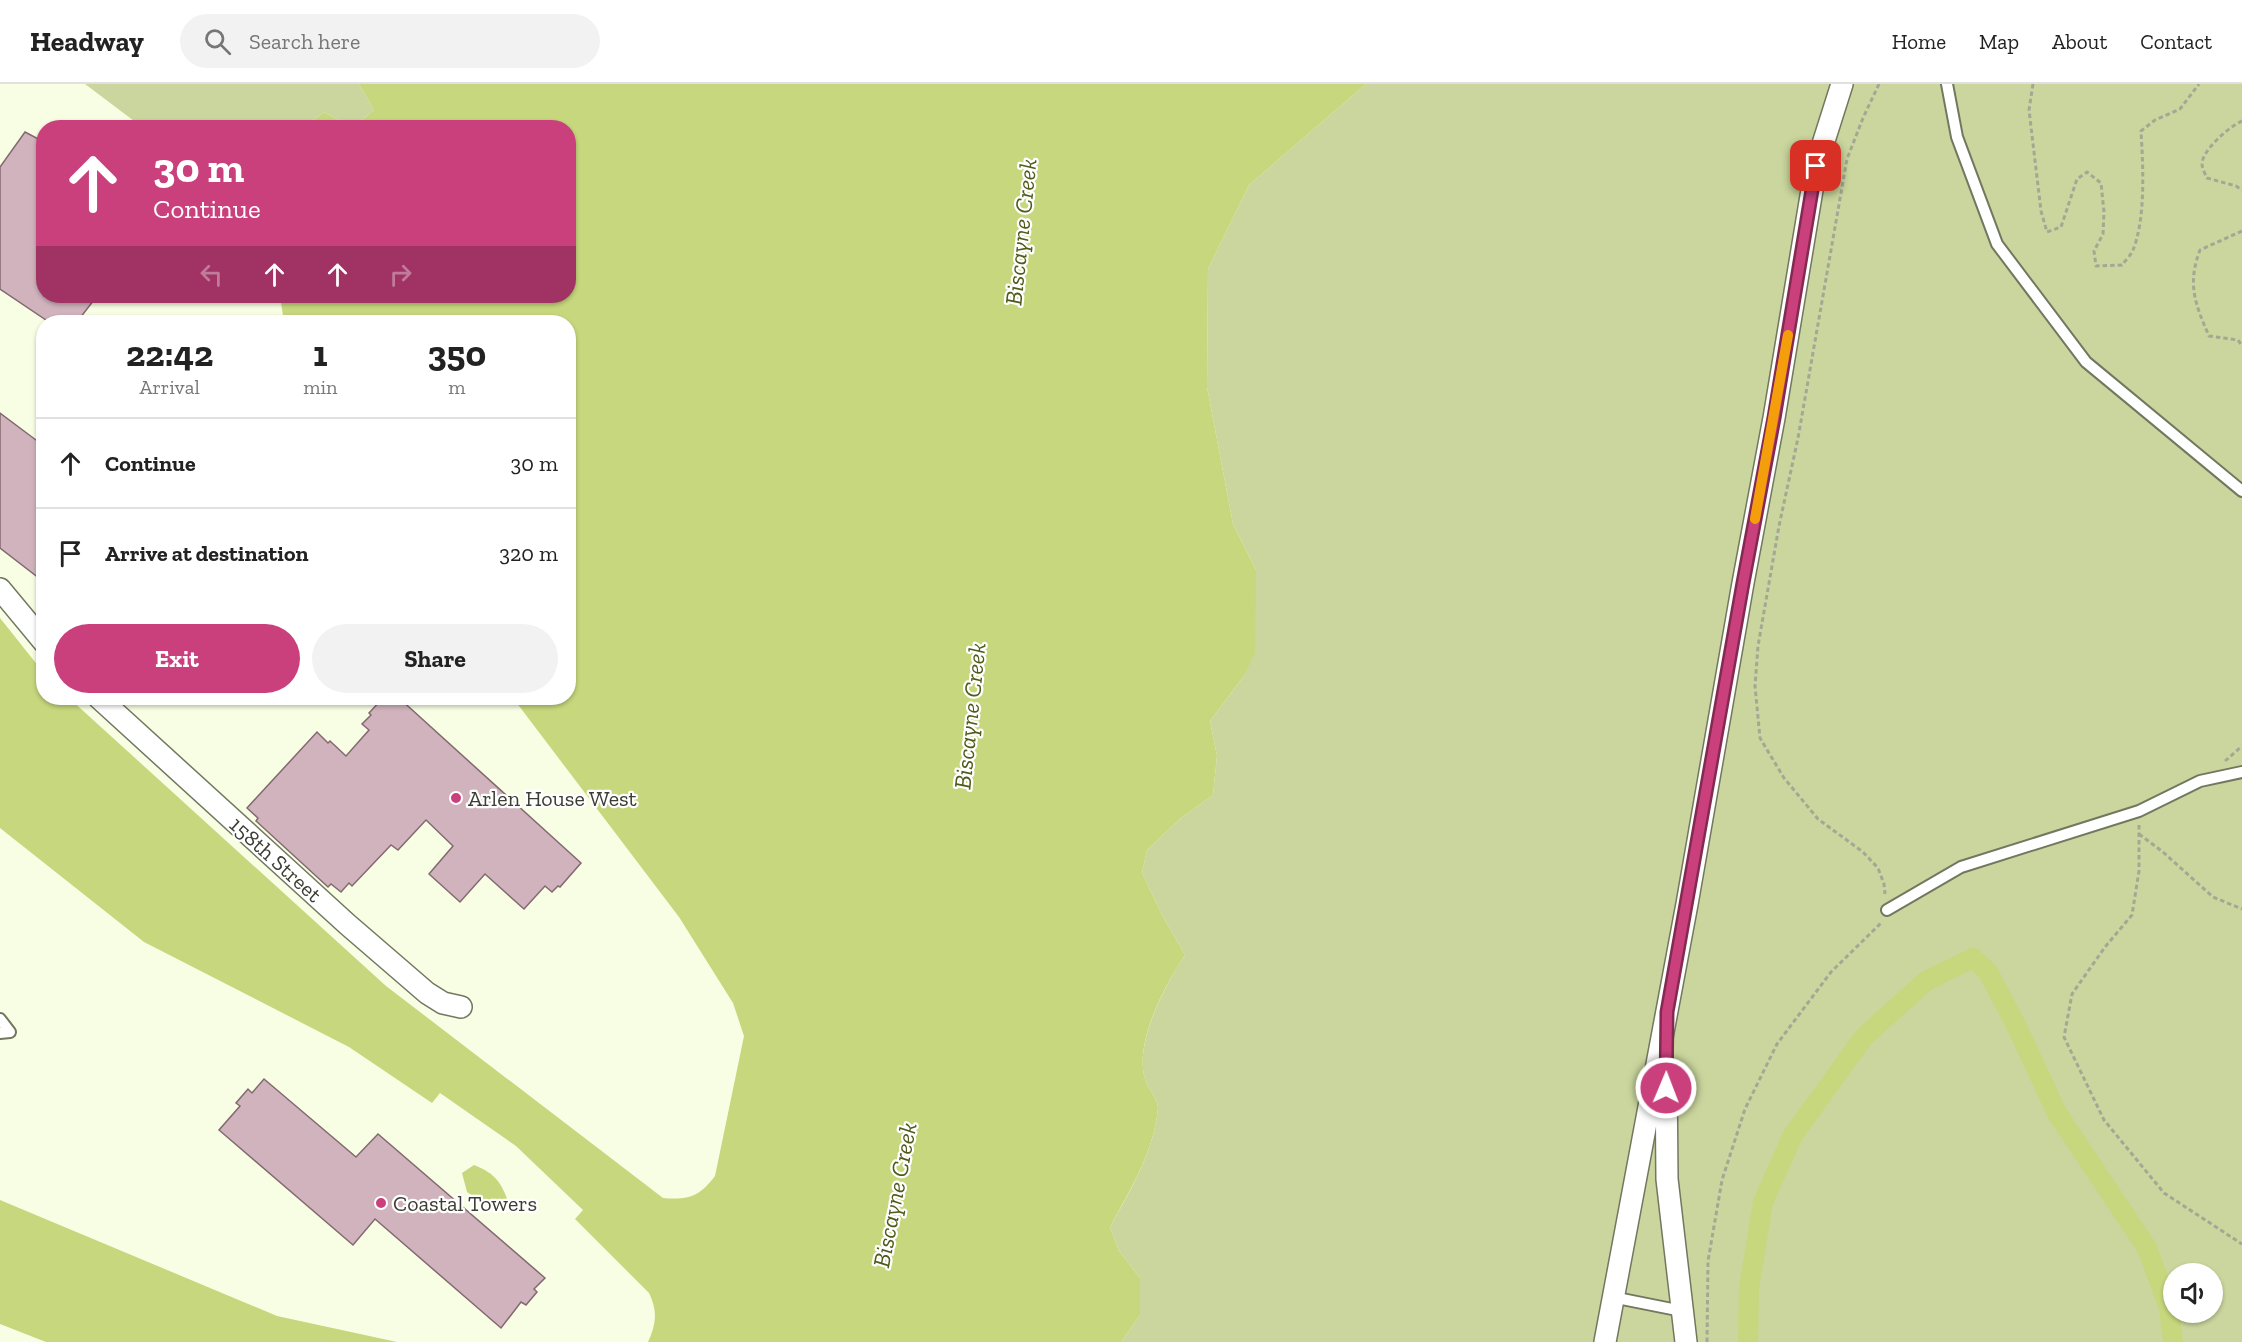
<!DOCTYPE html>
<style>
:root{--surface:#fff;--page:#f2f2f2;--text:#222;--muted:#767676;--line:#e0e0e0;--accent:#c9407c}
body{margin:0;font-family:"Zilla Slab",serif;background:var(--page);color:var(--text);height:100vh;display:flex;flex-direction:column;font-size:22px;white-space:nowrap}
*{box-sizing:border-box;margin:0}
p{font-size:20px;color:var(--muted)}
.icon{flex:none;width:33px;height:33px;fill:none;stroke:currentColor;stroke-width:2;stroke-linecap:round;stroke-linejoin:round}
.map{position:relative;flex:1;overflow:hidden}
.details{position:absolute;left:36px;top:231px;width:540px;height:390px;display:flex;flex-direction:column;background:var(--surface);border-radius:24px;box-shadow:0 2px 4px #0004}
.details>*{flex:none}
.hud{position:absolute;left:36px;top:36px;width:540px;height:183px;border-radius:24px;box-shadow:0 2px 4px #0004;background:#c9407c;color:#fff;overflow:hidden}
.buttons{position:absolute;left:2163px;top:1179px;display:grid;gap:12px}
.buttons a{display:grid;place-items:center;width:60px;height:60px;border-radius:50%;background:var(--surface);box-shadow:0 2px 4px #0004;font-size:30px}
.pin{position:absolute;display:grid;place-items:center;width:51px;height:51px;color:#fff;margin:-26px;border-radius:12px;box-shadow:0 3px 9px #0006}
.me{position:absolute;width:66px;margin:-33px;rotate:1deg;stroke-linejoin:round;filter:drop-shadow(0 0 4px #0008)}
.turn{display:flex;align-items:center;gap:21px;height:126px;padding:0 18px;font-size:27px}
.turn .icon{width:78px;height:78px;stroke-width:2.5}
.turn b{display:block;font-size:42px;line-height:51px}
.lanes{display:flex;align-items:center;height:57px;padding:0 18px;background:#0003;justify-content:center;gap:30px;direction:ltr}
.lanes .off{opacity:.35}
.eta{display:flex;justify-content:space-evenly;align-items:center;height:102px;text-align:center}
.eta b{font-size:36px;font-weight:700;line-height:42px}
.primary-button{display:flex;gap:12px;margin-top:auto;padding:12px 18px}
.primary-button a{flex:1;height:69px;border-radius:36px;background:var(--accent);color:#fff;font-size:24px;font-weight:700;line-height:69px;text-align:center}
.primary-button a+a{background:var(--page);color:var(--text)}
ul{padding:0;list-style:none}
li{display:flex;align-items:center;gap:18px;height:90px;padding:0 18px;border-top:2px solid var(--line)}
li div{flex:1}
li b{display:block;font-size:22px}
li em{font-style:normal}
header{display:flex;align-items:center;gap:36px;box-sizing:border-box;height:84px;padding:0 30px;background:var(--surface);border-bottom:2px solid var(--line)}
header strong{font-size:28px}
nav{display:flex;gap:33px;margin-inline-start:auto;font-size:21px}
.search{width:420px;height:54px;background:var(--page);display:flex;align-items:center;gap:15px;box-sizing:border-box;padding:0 21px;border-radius:33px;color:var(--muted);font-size:22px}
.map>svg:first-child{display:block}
.green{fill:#cad69d;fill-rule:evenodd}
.water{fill:#c6d77d}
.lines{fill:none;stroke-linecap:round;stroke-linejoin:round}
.canal{stroke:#c6d77d;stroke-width:20}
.building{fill:#d0b3bc;stroke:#836971;stroke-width:1.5}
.lane-casing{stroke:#72775f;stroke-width:14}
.street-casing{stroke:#72775f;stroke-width:24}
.path{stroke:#a3a894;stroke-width:3;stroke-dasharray:4.5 3;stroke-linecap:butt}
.lane{stroke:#fff;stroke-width:10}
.street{stroke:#fff;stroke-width:21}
.route-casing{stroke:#832a51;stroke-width:15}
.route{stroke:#c9407c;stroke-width:10}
.slow{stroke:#f59e0b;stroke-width:10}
.poi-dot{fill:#c9407c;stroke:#fff;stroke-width:2}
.labels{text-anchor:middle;stroke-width:4.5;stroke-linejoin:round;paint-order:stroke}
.poi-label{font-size:22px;fill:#3c3e34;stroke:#fff;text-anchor:start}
.street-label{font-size:22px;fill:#3c3e34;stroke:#fff}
.water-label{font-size:24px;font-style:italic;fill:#505a1a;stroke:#fff}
</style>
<header>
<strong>Headway</strong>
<div class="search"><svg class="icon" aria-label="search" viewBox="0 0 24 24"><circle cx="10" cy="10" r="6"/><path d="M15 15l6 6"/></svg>Search here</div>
<nav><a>Home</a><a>Map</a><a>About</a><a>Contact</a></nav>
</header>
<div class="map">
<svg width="2242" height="1258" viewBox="0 0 2242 1258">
<rect width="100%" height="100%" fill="#f8fee3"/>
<!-- green -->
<g class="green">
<polygon points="85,0 359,0 374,26 354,43 351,43 324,28 304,43 142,43"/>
<path d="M 1366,0 L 2242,0 L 2242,1258 L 1121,1258 L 1140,1231 L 1140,1194 L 1119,1167 L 1110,1143 C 1130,1107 1154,1068 1158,1024 C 1158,1015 1148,1005 1145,995 C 1134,959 1165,901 1185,871 L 1162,831 L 1142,789 L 1147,766 L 1181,734 L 1213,711 L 1217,672 L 1210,637 L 1243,593 L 1256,486 L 1233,440 L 1207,303 L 1208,185 L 1249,101 ZM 2174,1190 L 2212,1190 L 2212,1228 L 2174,1228 Z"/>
</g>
<!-- water -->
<g class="water">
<path d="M 359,0 L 1366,0 L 1249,101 L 1208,185 L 1207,303 L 1233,440 L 1256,486 L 1255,569 L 1243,593 L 1210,637 L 1217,672 L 1213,711 L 1181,734 L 1147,766 L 1142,789 L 1162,831 L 1185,871 C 1165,901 1134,958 1145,995 C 1148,1005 1158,1015 1158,1024 C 1154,1068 1130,1106 1110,1143 L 1119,1167 L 1140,1194 L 1140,1231 L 1121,1258 L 648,1258 C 656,1241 658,1227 649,1209 L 575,1135 L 583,1126 L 516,1062 L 440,1009 L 432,1019 L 349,963 L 144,858 L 0,744 L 0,534 L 43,588 L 44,614 L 69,614 L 386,902 L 663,1114 C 689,1116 699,1113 715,1092 L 744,952 L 733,919 L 679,833 L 513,614 L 568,614 L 568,238 L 284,238 L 280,212 L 568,212 L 568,44 L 354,43 L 374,26 Z"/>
<polygon points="324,28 351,43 304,43"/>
<path d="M 474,1081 C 497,1090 502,1100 510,1123 L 488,1122 L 467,1108 L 462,1089 Z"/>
<polygon points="0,1116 277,1232 397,1258 46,1258 0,1240"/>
</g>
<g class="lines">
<!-- canal -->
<polyline class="canal" points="1748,1258 1749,1204 1763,1118 1793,1051 1864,953 1926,897 1973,874 1988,888 2015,939 2057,1029 2147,1164 2169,1224 2173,1258"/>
</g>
<!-- building -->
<g class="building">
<polygon points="25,48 44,58 44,212 97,212 77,238 49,238 0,205 0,83"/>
<polygon points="0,329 44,362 44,498 0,464"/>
<polygon points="383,614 399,614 581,779 560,803 558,802 552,808 545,802 524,825 485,790 460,818 429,790 453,762 426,736 398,766 391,761 352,802 349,799 341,808 331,800 328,803 256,737 258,734 247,724 317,648 328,659 330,657 346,672 369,646 362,640 371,631 369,629"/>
<polygon points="264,995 356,1073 378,1050 545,1194 534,1205 537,1208 526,1221 521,1218 501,1244 375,1135 353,1161 219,1046 240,1022 236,1019 248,1005 252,1009"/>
</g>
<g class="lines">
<!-- lane casing -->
<g class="lane-casing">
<g id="lane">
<polyline points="1947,0 1957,53 1997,160 2086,278 2242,407"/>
<polyline points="1887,826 1961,783 2139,727 2200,697 2242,688"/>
<polyline points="0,935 10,948 0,949"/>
<polyline points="1612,1213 1682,1227"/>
</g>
</g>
<!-- street casing -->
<g class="street-casing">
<g id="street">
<polyline points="0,505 44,558"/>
<polyline points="99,614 347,840 427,909 443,919 461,923"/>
<polyline points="1666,984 1667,1095 1686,1258"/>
<polyline points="1605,1258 1687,820 1743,499 1774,334 1816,82 1842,0"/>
</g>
</g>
<!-- path -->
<g class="path">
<polyline points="1879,0 1863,34 1847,75 1798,354 1779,442 1758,562 1755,602 1760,654 1784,694 1818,735 1863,768 1878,784 1884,800 1885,810"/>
<path d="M 2033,0 L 2029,26 L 2041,127 L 2047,148 L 2061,143 L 2077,95 L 2087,88 L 2101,99 L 2104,128 L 2103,150 L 2094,167 L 2096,182 L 2122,181 C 2125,177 2131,171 2133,166 C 2146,134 2143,81 2141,47 L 2155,36 L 2180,25 L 2199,0"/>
<path d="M 2242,37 C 2230,42 2202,66 2202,80 C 2202,84 2205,90 2207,94 L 2236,102 L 2242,106"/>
<path d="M 2242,147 L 2200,166 C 2187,200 2195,220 2209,252 L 2238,256 L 2242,262"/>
<polyline points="2225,677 2242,662"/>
<polyline points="2139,741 2139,787 2132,831 2105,863 2072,910 2064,953 2104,1036 2164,1109 2242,1160"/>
<polyline points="2139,750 2163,768 2213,813 2242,825"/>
<polyline points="1707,1258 1708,1177 1722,1096 1745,1025 1777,960 1831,888 1881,839"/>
</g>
<!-- lane -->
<use href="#lane" class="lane"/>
<!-- street -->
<use href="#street" class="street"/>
</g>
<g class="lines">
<!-- route casing -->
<g class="route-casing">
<polyline id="route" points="1666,1004 1667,928 1743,499 1774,334 1816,82"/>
</g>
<!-- route -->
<use href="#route" class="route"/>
<!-- slow -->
<polyline class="slow" points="1755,435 1788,251"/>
</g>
<!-- markers -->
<g class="poi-dot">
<circle cx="456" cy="714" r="6"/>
<circle cx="381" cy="1119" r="6"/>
</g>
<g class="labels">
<!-- poi labels -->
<g class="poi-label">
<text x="468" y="722">Arlen House West</text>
<text x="393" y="1127">Coastal Towers</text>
</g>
<!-- street labels -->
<g class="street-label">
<text transform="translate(276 775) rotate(42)" y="8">158th Street</text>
</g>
<!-- water labels -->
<g class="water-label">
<text transform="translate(1021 148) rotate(-84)" y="8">Biscayne Creek</text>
<text transform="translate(970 632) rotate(-84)" y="8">Biscayne Creek</text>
<text transform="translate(895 1111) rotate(-79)" y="8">Biscayne Creek</text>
</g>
</g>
</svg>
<div class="buttons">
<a><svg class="icon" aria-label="sound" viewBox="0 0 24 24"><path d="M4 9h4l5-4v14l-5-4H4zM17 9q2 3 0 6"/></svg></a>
</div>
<div class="pin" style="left:1816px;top:82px;background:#d93025"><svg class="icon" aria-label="arrive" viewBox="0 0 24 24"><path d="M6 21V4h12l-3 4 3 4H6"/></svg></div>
<svg class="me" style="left:1666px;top:1004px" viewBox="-20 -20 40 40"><circle r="17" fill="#c9407c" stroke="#fff" stroke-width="3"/><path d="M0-11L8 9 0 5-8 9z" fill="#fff"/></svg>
<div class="hud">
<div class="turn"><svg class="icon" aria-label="ahead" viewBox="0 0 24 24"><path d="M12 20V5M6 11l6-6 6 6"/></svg><div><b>30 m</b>Continue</div></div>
<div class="lanes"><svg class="icon off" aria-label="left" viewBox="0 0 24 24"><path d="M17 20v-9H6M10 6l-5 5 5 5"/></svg><svg class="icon" aria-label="ahead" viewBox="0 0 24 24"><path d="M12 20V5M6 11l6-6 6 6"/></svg><svg class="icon" aria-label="ahead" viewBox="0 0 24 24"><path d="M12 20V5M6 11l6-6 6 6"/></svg><svg class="icon off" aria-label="right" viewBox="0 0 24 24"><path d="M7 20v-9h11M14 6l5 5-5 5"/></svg></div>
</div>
<section class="details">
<div class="eta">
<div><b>22:42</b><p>Arrival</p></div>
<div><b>1</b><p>min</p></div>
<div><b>350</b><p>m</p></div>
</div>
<ul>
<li><svg class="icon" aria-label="ahead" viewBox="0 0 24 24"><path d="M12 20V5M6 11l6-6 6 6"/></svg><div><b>Continue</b></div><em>30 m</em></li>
<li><svg class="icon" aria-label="arrive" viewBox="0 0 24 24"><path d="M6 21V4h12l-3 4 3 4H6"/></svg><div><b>Arrive at destination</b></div><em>320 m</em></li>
</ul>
<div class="primary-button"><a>Exit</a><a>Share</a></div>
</section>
</div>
